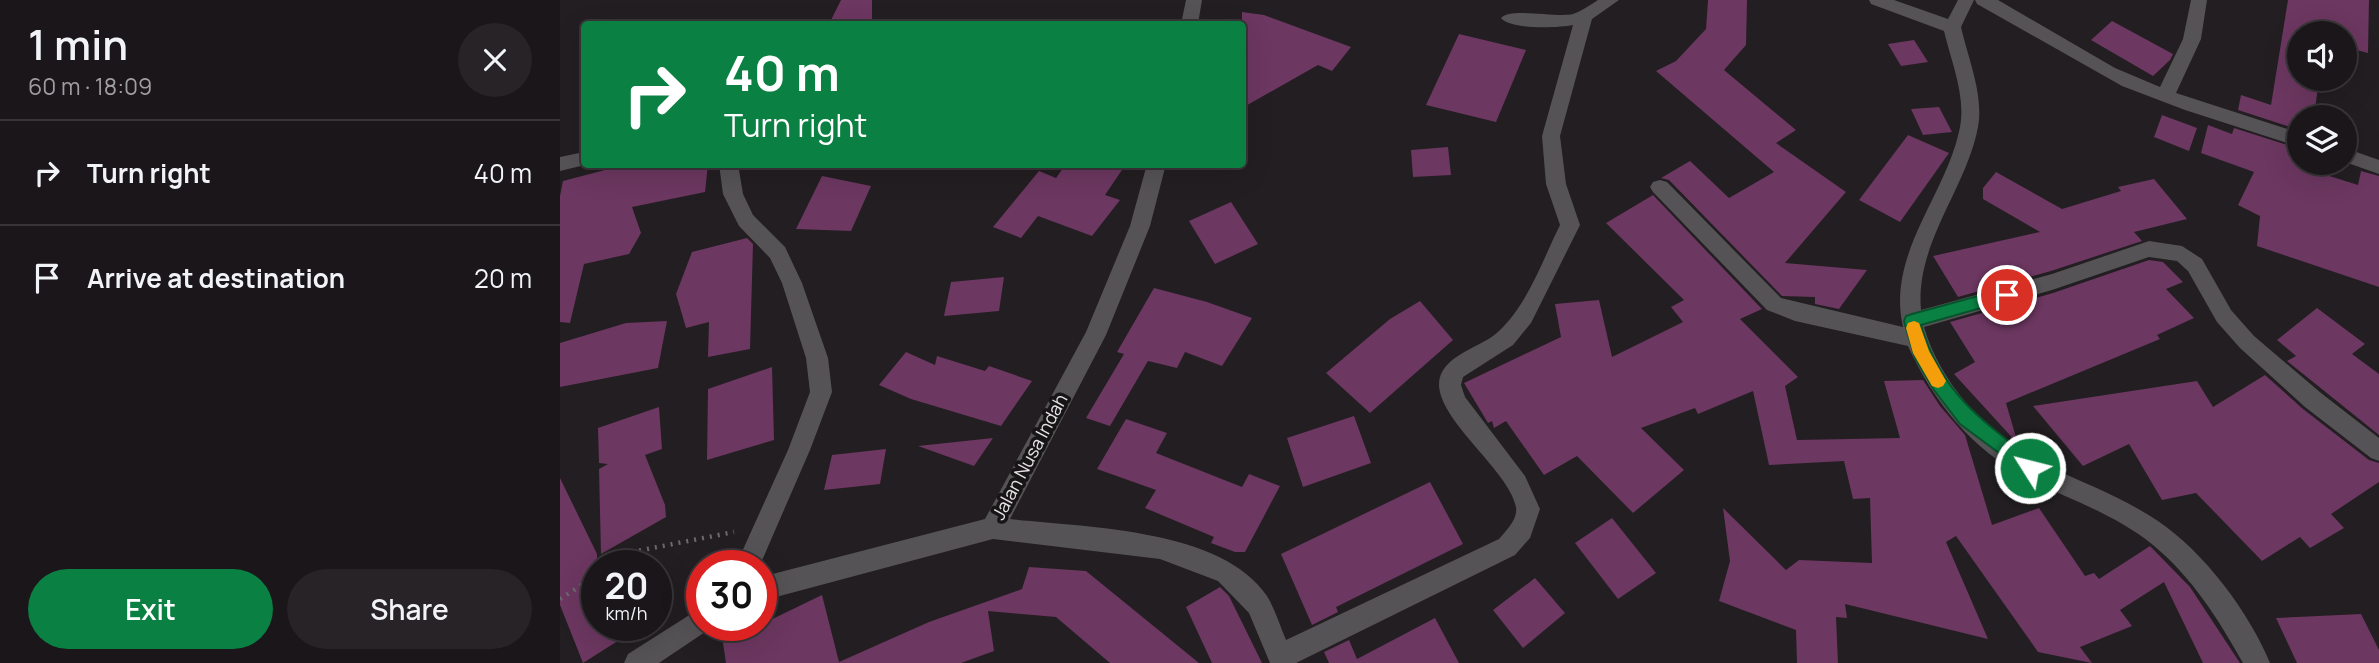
<!DOCTYPE html>
<meta charset="utf-8">
<style>
:root{--surface:#1a1619;--page:#272326;--text:#f1f3f6;--muted:#9f9fa2;--line:#383538;--accent:#0b8043}
body{margin:0;font-family:Manrope,sans-serif;background:var(--page);color:var(--text);height:100vh;display:flex;flex-direction:column;font-size:26px;white-space:nowrap}
*{box-sizing:border-box;margin:0}
p{font-size:23px;color:var(--muted)}
.icon{flex:none;width:38px;height:38px;fill:none;stroke:currentColor;stroke-width:2;stroke-linecap:round;stroke-linejoin:round}
.map{position:relative;flex:1;overflow:hidden}
.panel{display:flex;flex-direction:column;background:var(--surface);width:560px}
.panel>*{flex:none}
.hud{position:absolute;left:21px;top:21px;width:665px;height:147px;border-radius:7px;box-shadow:0 7px 28px #0002,0 0 0 2px var(--line);background:#0b8043;color:#fff;overflow:hidden}
.tools{position:absolute;left:1727px;top:21px;display:grid;gap:14px}
.tools a{display:grid;place-items:center;width:70px;height:70px;border-radius:50%;background:var(--surface);box-shadow:0 7px 28px #0002,0 0 0 2px var(--line);font-size:35px}
.speed{position:absolute;left:21px;top:550px;display:flex;gap:14px;font-size:35px;font-weight:700;text-align:center}
.speed>*{display:grid;place-content:center;width:91px;height:91px;border-radius:50%;background:var(--surface);box-shadow:0 7px 28px #0002,0 0 0 2px var(--line);line-height:1}
.speed small{font-size:18px;font-weight:400}
.speed .limit{border:10px solid #d22;background:#fff;color:#111}
.pin{position:absolute;display:grid;place-items:center;width:60px;height:60px;color:#fff;margin:-30px;border:4px solid #fff;border-radius:50%;box-shadow:0 2px 7px #0007}
.me{position:absolute;width:77px;margin:-38px;rotate:306deg;stroke-linejoin:round;filter:drop-shadow(0 0 5px #0008)}
.turn{display:flex;align-items:center;gap:24px;height:147px;padding:0 28px;font-size:32px}
.turn .icon{width:91px;height:91px;stroke-width:2.5}
.turn b{display:block;font-size:49px;line-height:60px}
.round{display:grid;place-items:center;flex:none;width:74px;height:74px;border-radius:37px;background:var(--page)}
.summary{display:flex;align-items:center;justify-content:space-between;height:119px;padding:0 28px}
h1{font-size:42px;font-weight:600;line-height:52px}
.primary-button{display:flex;gap:14px;margin-top:auto;padding:14px 28px}
.primary-button a{flex:1;height:80px;border-radius:42px;background:var(--accent);color:#fff;font-size:28px;font-weight:600;line-height:80px;text-align:center}
.primary-button a+a{background:var(--page);color:var(--text)}
ul{padding:0;list-style:none}
li{display:flex;align-items:center;gap:21px;height:105px;padding:0 28px;border-top:2px solid var(--line)}
li div{flex:1}
li b{display:block;font-size:26px}
li em{font-style:normal}
main{display:flex;flex:1;min-height:0}
.map>svg:first-child{display:block}
.building{fill:#6c3761}
.lines{fill:none;stroke-linecap:round;stroke-linejoin:round}
.path{stroke:#6d6a6d;stroke-width:4.5;stroke-dasharray:2 6;stroke-linecap:butt}
.street{fill:#555355;fill-rule:evenodd}
.route{fill:#0b8043;stroke:#07532c;stroke-width:2}
.slow{fill:#f59e0b}
.labels{text-anchor:middle;stroke-width:7;stroke-linejoin:round;paint-order:stroke}
.street-label{font-size:18px;fill:#e6e4e6;stroke:#181517}
</style>
<main>
<section class="panel">
<div class="summary"><div><h1>1 min</h1><p>60 m · 18:09</p></div><a class="round"><svg class="icon" aria-label="close" viewBox="0 0 24 24"><path d="M6 6l12 12M18 6L6 18"/></svg></a></div>
<ul>
<li><svg class="icon" aria-label="right" viewBox="0 0 24 24"><path d="M7 20v-9h11M14 6l5 5-5 5"/></svg><div><b>Turn right</b></div><em>40 m</em></li>
<li><svg class="icon" aria-label="arrive" viewBox="0 0 24 24"><path d="M6 21V4h12l-3 4 3 4H6"/></svg><div><b>Arrive at destination</b></div><em>20 m</em></li>
</ul>
<div class="primary-button"><a>Exit</a><a>Share</a></div>
</section>
<div class="map">
<svg width="1819" height="663" viewBox="0 0 1819 663">
<rect width="100%" height="100%" fill="#221e21"/>
<!-- building -->
<g class="building">
<polygon points="281,0 312,0 312,24 269,24"/>
<polygon points="1148,0 1187,0 1186,45 1164,70 1236,130 1216,143 1286,192 1225,263 1307,270 1279,309 1255,304 1255,297 1222,296 1109,180 1101,178 1130,161 1169,198 1214,172 1096,71 1116,61 1146,29"/>
<polygon points="1728,0 1809,0 1808,53 1785,47 1785,33 1740,33 1740,79 1759,79 1754,117 1740,117 1740,130 1678,110 1681,95 1711,105"/>
<polygon points="682,12 704,15 791,47 772,71 758,65 682,108"/>
<polygon points="1552,21 1613,54 1610,60 1593,76 1531,40"/>
<polygon points="899,34 966,50 936,122 866,105"/>
<polygon points="1354,40 1368,62 1341,66 1328,44"/>
<polygon points="1379,107 1392,132 1363,135 1351,109"/>
<polygon points="1602,115 1637,128 1629,151 1594,137"/>
<polygon points="1648,125 1672,134 1674,128 1740,149 1740,163 1748,163 1747,169 1798,185 1801,171 1819,176 1819,287 1697,246 1700,216 1678,205 1694,172 1641,153"/>
<polygon points="1348,135 1389,153 1340,222 1299,200"/>
<polygon points="888,147 891,175 853,177 851,150"/>
<polygon points="68,164 148,164 145,192 72,207 81,233 69,254 24,264 10,323 0,322 0,196 3,181"/>
<polygon points="506,164 566,164 545,195 560,200 532,236 478,216 461,238 433,227 479,171 496,178"/>
<polygon points="1436,172 1502,209 1561,191 1558,187 1594,179 1627,219 1574,232 1582,241 1491,271 1398,297 1373,256 1480,232 1423,199 1423,188"/>
<polygon points="262,176 311,186 291,231 236,229"/>
<polygon points="1093,195 1202,309 1180,319 1238,377 1225,386 1237,440 1340,438 1324,381 1363,380 1380,406 1405,435 1432,525 1479,508 1525,576 1534,573 1539,579 1590,546 1630,587 1680,663 1643,663 1604,582 1560,610 1572,626 1520,647 1532,663 1478,652 1396,536 1386,542 1428,639 1285,604 1287,618 1276,617 1278,663 1237,663 1236,630 1159,601 1170,561 1163,508 1226,570 1239,560 1312,563 1310,498 1293,499 1284,461 1209,465 1193,391 1138,414 1135,408 1081,428 1124,470 1073,513 1017,456 984,475 946,421 934,428 932,421 928,423 904,383 1001,337 995,304 1039,300 1052,357 1123,322 1111,307 1124,300 1046,223"/>
<polygon points="671,202 698,244 655,264 629,221"/>
<polygon points="187,238 193,244 190,349 148,357 149,322 126,328 116,294 132,252"/>
<polygon points="1589,260 1603,262 1623,282 1606,289 1634,318 1597,335 1600,339 1446,403 1458,444 1394,374 1415,362 1390,322 1493,293"/>
<polygon points="444,277 439,311 384,316 391,282"/>
<polygon points="594,288 647,302 692,318 662,366 625,352 617,368 588,361 550,426 526,418 564,354 557,352"/>
<polygon points="860,301 893,340 810,413 766,373 830,319"/>
<polygon points="1757,308 1805,344 1792,354 1819,374 1819,435 1727,361 1736,356 1717,340"/>
<polygon points="107,321 98,368 0,387 0,343 66,323"/>
<polygon points="346,352 375,365 377,356 425,371 429,366 472,381 441,426 351,399 319,385"/>
<polygon points="212,367 214,440 147,460 148,389"/>
<polygon points="1705,375 1743,409 1809,460 1819,463 1819,482 1771,514 1784,528 1750,548 1740,537 1702,561 1636,493 1602,500 1569,444 1523,466 1473,406 1637,381 1653,407"/>
<polygon points="99,407 102,449 85,455 105,505 106,517 41,554 39,469 48,464 39,463 38,428"/>
<polygon points="794,416 811,463 743,487 727,438"/>
<polygon points="566,419 607,433 596,453 682,487 689,474 720,486 685,552 675,552 651,543 654,537 585,508 596,490 537,469"/>
<polygon points="433,438 414,466 358,446"/>
<polygon points="326,449 320,484 264,490 272,455"/>
<polygon points="0,478 37,554 37,625 83,625 23,663 0,605"/>
<polygon points="870,482 903,544 776,607 778,612 752,625 721,554"/>
<polygon points="1052,518 1096,573 1058,599 1015,543"/>
<polygon points="469,567 526,571 639,663 550,663 496,617 428,611 434,651 401,663 166,663 163,643 262,595 279,662 369,622 462,589"/>
<polygon points="975,578 1005,613 963,648 933,610"/>
<polygon points="660,587 669,596 702,663 652,663 626,607"/>
<polygon points="1801,614 1819,650 1819,663 1737,663 1716,618"/>
<polygon points="875,618 899,663 769,663 764,652 789,640 797,659"/>
</g>
<g class="lines">
<!-- path -->
<g class="path">
<polyline points="51,565 72,552 174,532"/>
<polyline points="0,599 37,575"/>
</g>
<!-- street -->
<g class="street">
<polygon points="626,0 642,0 638,24 621,24"/>
<path d="M 1038,0 L 1059,0 L 1032,19 L 1000,136 L 1006,184 L 1020,225 L 971,323 L 953,345 L 903,377 L 901,385 L 905,397 L 965,476 L 980,509 L 970,538 L 955,555 L 736,663 L 710,663 L 689,613 L 658,581 L 600,559 L 433,539 L 201,601 L 201,577 L 425,519 L 526,332 L 570,226 L 587,164 L 606,164 L 590,226 L 546,335 L 450,519 C 523,527 662,528 707,596 C 715,609 720,626 726,640 L 939,539 C 946,530 958,520 956,507 C 949,471 882,424 879,386 C 878,355 922,348 939,331 C 968,304 983,259 1000,225 L 986,184 L 982,136 L 1013,25 C 998,28 951,30 941,18 C 950,7 996,18 1013,14 C 1022,11 1030,5 1038,0 Z"/>
<path d="M 1309,0 L 1334,0 L 1388,19 L 1398,0 L 1414,0 L 1401,27 C 1408,58 1424,95 1418,127 C 1406,190 1355,243 1361,310 L 1492,274 L 1589,241 L 1622,246 L 1642,259 L 1671,310 L 1694,336 L 1761,393 L 1819,438 L 1819,461 L 1811,458 L 1745,407 L 1680,348 L 1657,322 L 1628,271 L 1617,261 L 1589,257 L 1492,290 L 1364,327 C 1381,385 1429,437 1484,464 C 1523,483 1562,497 1598,521 C 1644,552 1689,612 1710,663 L 1683,663 C 1659,620 1632,577 1593,545 C 1555,514 1510,500 1467,478 C 1412,450 1373,401 1348,346 L 1235,321 L 1207,310 L 1093,192 L 1090,187 L 1093,182 L 1100,180 L 1107,182 L 1221,298 L 1343,327 C 1326,253 1387,195 1400,127 C 1406,96 1391,61 1384,31 L 1311,4 Z"/>
<polygon points="1415,0 1438,0 1555,68 1600,87 1623,39 1631,0 1647,0 1641,39 1616,93 1740,133 1740,147 1625,110 1562,86 1417,4"/>
<polygon points="1785,148 1819,160 1819,174 1785,162"/>
<polygon points="24,152 24,164 29,164 0,171 0,157"/>
<polygon points="159,164 178,164 183,194 193,215 225,247 242,283 268,358 272,392 250,450 200,565 176,565 228,450 250,392 246,358 222,283 210,258 179,226 163,194"/>
<polygon points="142,607 142,625 152,625 151,628 99,663 64,663 68,654"/>
</g>
</g>
<!-- route -->
<path class="route" d="M 1447,288 L 1455,295 L 1453,299 L 1361,325 C 1381,393 1422,421 1476,462 L 1478,468 L 1476,473 L 1470,476 L 1400,424 L 1374,390 L 1355,358 L 1344,321 L 1346,316 L 1352,314 Z"/>
<!-- slow -->
<polygon class="slow" points="1354,321 1359,323 1369,351 1386,381 1383,386 1378,388 1372,386 1353,353 1346,328 1348,323"/>
<g class="labels">
<!-- street labels -->
<g class="street-label">
<text transform="translate(470 457) rotate(-62)" y="6">Jalan Nusa Indah</text>
</g>
</g>
</svg>
<div class="tools">
<a><svg class="icon" aria-label="sound" viewBox="0 0 24 24"><path d="M4 9h4l5-4v14l-5-4H4zM17 9q2 3 0 6"/></svg></a>
<a><svg class="icon" aria-label="layers" viewBox="0 0 24 24"><path d="M12 4l9 5-9 5-9-5zM3 14l9 5 9-5"/></svg></a>
</div>
<div class="speed"><div>20<small>km/h</small></div><div class="limit">30</div></div>
<div class="pin" style="left:1447px;top:295px;background:#d93025"><svg class="icon" aria-label="arrive" viewBox="0 0 24 24"><path d="M6 21V4h12l-3 4 3 4H6"/></svg></div>
<svg class="me" style="left:1470px;top:468px" viewBox="-20 -20 40 40"><circle r="17" fill="#0b8043" stroke="#fff" stroke-width="3"/><path d="M0-11L8 9 0 5-8 9z" fill="#fff"/></svg>
<div class="hud">
<div class="turn"><svg class="icon" aria-label="right" viewBox="0 0 24 24"><path d="M7 20v-9h11M14 6l5 5-5 5"/></svg><div><b>40 m</b>Turn right</div></div>
</div>
</div>
</main>
